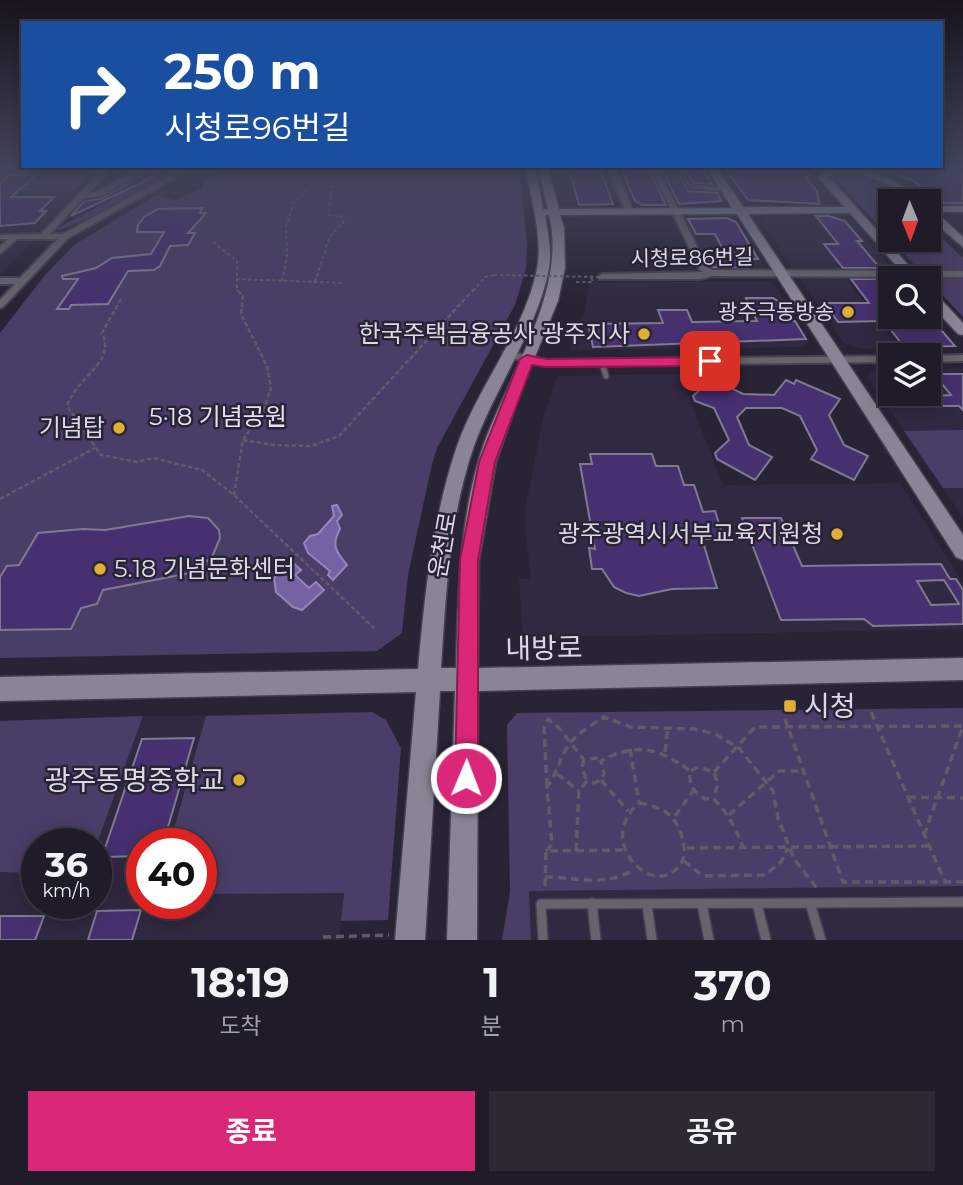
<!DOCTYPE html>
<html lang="ko">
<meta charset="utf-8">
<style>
:root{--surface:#1f1b28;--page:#2c2834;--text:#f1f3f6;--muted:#a1a1a8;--line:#3c3945;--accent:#db2777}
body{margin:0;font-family:Montserrat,"Noto Sans KR",sans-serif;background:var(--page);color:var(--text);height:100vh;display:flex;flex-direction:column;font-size:26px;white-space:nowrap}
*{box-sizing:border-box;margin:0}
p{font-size:23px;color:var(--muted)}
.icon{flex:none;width:38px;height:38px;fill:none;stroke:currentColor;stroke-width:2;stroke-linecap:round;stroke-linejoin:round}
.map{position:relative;height:940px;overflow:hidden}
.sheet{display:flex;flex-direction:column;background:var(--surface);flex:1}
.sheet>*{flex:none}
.top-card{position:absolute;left:21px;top:21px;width:922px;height:147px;border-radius:0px;box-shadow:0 4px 18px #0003,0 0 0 2px var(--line);background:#1a4fa0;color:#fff;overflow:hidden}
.needle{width:46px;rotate:179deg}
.controls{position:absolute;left:878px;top:189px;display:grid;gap:14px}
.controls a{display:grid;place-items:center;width:63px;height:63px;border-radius:0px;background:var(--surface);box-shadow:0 4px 18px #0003,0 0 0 2px var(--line);font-size:35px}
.speed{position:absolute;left:21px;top:828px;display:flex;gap:14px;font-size:35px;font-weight:700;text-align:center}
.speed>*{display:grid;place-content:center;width:91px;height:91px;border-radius:50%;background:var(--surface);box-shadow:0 4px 18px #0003,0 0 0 2px var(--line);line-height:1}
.speed small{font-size:18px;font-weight:400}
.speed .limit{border:10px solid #d22;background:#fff;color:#111}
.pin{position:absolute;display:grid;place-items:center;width:60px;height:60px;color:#fff;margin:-30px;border-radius:14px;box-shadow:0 4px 10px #0006}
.me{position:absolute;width:77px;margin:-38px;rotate:1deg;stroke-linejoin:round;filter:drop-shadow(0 0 5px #0008)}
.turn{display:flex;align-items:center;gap:24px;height:147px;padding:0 28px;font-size:32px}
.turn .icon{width:91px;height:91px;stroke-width:2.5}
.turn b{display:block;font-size:49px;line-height:60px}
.eta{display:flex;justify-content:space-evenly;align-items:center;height:119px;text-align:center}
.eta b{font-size:42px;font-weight:700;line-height:49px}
.action{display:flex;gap:14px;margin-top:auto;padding:14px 28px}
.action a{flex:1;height:80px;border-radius:0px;background:var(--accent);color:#fff;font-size:28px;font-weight:700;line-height:80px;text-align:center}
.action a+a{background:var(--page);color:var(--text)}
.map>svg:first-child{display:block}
.built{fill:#302941;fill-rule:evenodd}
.green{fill:#4a3d67}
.water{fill:#7661a5;stroke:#9585b8;stroke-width:2}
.building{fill:#463070;stroke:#807a90;stroke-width:2;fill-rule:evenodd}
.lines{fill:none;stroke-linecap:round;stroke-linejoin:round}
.lane-far2-casing{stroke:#464151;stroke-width:6}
.lane-far1-casing{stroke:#464151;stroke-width:8}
.lane-casing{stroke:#464151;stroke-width:12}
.street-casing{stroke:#464151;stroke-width:4}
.secondary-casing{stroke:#464151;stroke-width:3}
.path-far2{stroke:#5f5b6a;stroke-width:2;stroke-dasharray:3.5 2.5;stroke-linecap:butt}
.path-far1{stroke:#5f5b6a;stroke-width:2.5;stroke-dasharray:4.5 2.5;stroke-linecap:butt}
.path{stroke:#5f5b6a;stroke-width:3.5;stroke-dasharray:8 5;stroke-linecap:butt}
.lane-far2{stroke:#66636d;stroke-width:3.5}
.lane-far1{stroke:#66636d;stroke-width:5}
.lane{stroke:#66636d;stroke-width:9}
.street{fill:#66636d;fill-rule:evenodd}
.secondary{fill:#898594;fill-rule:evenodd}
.path-bridge{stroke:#5f5b6a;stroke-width:2;stroke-dasharray:3.5 2.5;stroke-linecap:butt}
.route{fill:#db2777;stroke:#8e194d;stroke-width:2}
.poi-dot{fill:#dfb034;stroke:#292435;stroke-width:2.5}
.labels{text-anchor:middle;stroke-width:5;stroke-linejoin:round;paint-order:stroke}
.far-street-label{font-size:21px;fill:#dcd9e5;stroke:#292435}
.far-poi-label{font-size:21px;fill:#dcd9e5;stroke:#292435;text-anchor:end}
.poi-label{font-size:24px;fill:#dcd9e5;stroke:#292435;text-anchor:end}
.park-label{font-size:24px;fill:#e6e1f5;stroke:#292435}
.street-label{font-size:24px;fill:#dcd9e5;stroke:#292435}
.near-street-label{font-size:28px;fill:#dcd9e5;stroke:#292435}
.near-poi-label{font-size:28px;fill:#dcd9e5;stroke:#292435;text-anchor:start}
</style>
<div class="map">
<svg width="963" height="940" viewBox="0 0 963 940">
<rect width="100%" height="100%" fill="#292435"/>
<!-- built -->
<g class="built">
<polygon points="20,168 102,168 45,228 34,232 0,232 0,175"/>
<polygon points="816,217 837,218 850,222 893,269 891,271 795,272 761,222 767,218"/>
<polygon points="729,218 737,222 768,270 711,270 686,222 691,219"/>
<polygon points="21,241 33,241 0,275 0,256 12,244"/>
<polygon points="845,277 899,348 861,349 844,343 799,278"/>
<polygon points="767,281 774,284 809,341 803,347 569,350 584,313 589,283"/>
<polygon points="929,369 963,369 963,517 867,377 874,370 891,370 891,394 929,394"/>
<polygon points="680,374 723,485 900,483 963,583 963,629 523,638 519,579 531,579 525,526 526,504 543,418 557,376"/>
<polygon points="963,708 963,940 531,940 529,892 507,725 517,713"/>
<path d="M 365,713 L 339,940 L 0,940 L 0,721 L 143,716 ZM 37,844 L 96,844 L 96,903 L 37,903 ZM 142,844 L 201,844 L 201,903 L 142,903 Z"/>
</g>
<!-- green -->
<g class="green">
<polygon points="46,168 95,168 73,191 20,191"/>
<polygon points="169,168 178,169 89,218 60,230 56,229"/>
<polygon points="224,168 519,168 527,242 526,269 515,305 437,448 432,464 408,575 402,633 377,651 0,658 0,333 45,275 74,245 156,195 175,200 202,189 204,182"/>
<path d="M 846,174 C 871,174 884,184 902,201 L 891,201 L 891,239 L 838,182 L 838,177 Z"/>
<polygon points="929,226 963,258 963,317 891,240 929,240"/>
<polygon points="963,430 963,488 943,488 904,431"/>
<polygon points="963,708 963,886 529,891 531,940 502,940 510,892 507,725 517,713"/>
<polygon points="372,712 386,720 401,748 388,920 341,921 344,893 201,894 201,844 170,843 206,716"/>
<polygon points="143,716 96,846 96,844 37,844 37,873 0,872 0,721"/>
</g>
<!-- water -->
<g class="water">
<path d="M 337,505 L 342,515 L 337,521 L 340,529 C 331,545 336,552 347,565 L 333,580 L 328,575 L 330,571 L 308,553 L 304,543 L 310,536 L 318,534 L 334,516 L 332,506 Z"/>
<polygon points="292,562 301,570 295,575 309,588 316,582 324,590 302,610 293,607 276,592 274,578"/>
</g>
<!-- building -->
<g class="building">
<polygon points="153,168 165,168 141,183 71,216 84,201 103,198"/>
<polygon points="569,168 600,168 613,204 579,205"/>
<polygon points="621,168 649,168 666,205 642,205 635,201"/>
<polygon points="661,168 676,168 688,191 717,193 721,201 679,204"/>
<polygon points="725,168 819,168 806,178 817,191 819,204 748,200"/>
<polygon points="881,168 963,168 963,203 945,203 936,200 914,181"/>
<polygon points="685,169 703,169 712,184 693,183"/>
<polygon points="10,175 36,175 11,197 54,197 40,211 46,211 35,223 0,226 0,183"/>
<polygon points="202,208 200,213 206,213 188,233 195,233 188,245 170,246 160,266 154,270 128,271 108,304 71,305 69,309 57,309 78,279 63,279 62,276 96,268 112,258 151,254 164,232 137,232 138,225 144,217 158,209"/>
<polygon points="816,216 829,216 845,221 862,241 857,241 880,268 843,268 824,244 838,244"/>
<polygon points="727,218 736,222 758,259 745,259 749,268 711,267 704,253 725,253 715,234 696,234 688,219"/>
<polygon points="851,279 890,279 891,317 930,317 955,346 904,347 884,321 838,322 825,303 869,303"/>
<polygon points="746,298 773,298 781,303 779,307 787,321 795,321 806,339 593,347 588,324 663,323 658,310 687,310 692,322 757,321"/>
<polygon points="934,374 963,374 963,410 959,406 943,406 934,396 951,395"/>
<polygon points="786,380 794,384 796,380 840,399 829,415 844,445 868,456 854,480 811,459 817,450 800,416 782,408 746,408 737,417 749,445 772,457 755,480 717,459 715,453 729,440 714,408 695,401 693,396 706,384 721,383 743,394 774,395"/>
<polygon points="590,454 652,454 656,466 678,466 684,485 694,485 703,512 715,511 724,539 702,539 717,588 672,589 639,596 626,593 614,587 602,569 592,569 589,548 595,549 580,464 592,464"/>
<polygon points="189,516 208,518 219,530 220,538 212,557 190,573 103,590 97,604 81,608 71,629 0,630 0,577 7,566 19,565 38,533 83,529 105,530"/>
<path d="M 742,518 L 781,518 L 802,566 L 941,564 L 950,579 L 956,579 L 963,590 L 963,624 L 873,626 L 864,619 L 781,620 ZM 944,580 L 959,604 L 931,605 L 917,581 Z"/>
<polygon points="194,738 163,844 142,844 142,856 102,857 142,739"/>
<polygon points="141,910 132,940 88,940 97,911"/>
<polygon points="0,916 44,916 35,940 0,940"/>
</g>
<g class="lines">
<!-- lane-far2 casing -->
<g class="lane-far2-casing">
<polyline id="lane-far2" points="680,168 690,187 726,189"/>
</g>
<!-- lane-far1 casing -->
<g class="lane-far1-casing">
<polyline id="lane-far1" points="602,363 606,376"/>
</g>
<!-- lane casing -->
<g class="lane-casing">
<g id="lane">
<polyline points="592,903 596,940"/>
<polyline points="810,903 963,902"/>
<polyline points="647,904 652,940"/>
<polyline points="702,904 709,940"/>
<polyline points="757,904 766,940"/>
<polyline points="543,940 541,904 810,903 821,940"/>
</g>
</g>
<!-- street casing -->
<g class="street-casing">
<g id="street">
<path d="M 104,168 L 111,168 L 88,194 C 110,190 128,168 150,168 L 102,196 L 83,199 L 50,234 L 63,234 L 184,168 L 193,168 L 68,238 L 3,307 L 0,308 L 0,300 L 15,284 L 0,284 L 0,278 L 20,278 L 58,239 L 17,239 L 0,254 L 0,247 L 8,239 L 0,239 L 0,235 L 41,234 Z"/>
<polygon points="608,168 615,168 633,211 632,213 625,211"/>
<polygon points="651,168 658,168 707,267 712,270 963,271 963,277 711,276 701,279 599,279 598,277 602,274 703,272 699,268"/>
<polygon points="507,351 546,360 891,356 891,362 546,366 503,356 503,352"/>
<polygon points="963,355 963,361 929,362 929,356"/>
</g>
</g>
<!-- secondary casing -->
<g class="secondary-casing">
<g id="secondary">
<path d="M 526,168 L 536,168 L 543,209 L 548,209 L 538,168 L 548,168 L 559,209 L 732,208 L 707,168 L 717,168 L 743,207 L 844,207 L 818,177 C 843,151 898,181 921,199 L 922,201 C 908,201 904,195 893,188 C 875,176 849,170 829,177 L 920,278 L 907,278 L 850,213 L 748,214 L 963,535 L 963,560 L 956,557 L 737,214 L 560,215 L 564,228 L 565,268 L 558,301 L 522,388 L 496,462 L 479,560 L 478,668 L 963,658 L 963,680 L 478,691 L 477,940 L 447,940 L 455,691 L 440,691 L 425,940 L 395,940 L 416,692 L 0,701 L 0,677 L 418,669 C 425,593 432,522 456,449 C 477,387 524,333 537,269 C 543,237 531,200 526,168 ZM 545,215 L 549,215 C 569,296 500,385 478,462 C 459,529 458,599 456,668 L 441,668 C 446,594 449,518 474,446 C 494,390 539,326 549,268 C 552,251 548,233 545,215 Z"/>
<polygon points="929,206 963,206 963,212 936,212 963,237 963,247 929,218"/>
<polygon points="929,291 934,292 963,323 963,335 958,334 929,303"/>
</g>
</g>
<!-- path-far2 -->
<g class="path-far2">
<polyline points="213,242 237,261 237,291"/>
<polyline points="236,279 344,283"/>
<polyline points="282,281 287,256 286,227 294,202 332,168"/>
<polyline points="315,282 329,238 344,221 341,216 329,215 333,168"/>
<polyline points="576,282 593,282 591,277"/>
<polyline points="473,291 485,277 494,275"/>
</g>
<!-- path-far1 -->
<g class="path-far1">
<path d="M 121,299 L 102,333 C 116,363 77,376 67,406 L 101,455 L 137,462 L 153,458 L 202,470 L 234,495 L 375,629"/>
<polyline points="243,440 273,445 311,446 339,436 474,289"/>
<polyline points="234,495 243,440 265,406 271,388 267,366 241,314 243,296 236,289"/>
<polyline points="0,499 95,448"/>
</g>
<!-- path -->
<g class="path">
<polyline points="871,712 945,882"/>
<polyline points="785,719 843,882 963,882"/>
<polyline points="630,749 639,803"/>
<polyline points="665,752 668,727"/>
<polyline points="691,771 698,767 714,772 718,785 713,798"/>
<polyline points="714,772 755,727 963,726"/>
<polyline points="557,774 579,791"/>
<polyline points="586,779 582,767 584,760 596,758 601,761"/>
<polyline points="601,780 628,811"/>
<polyline points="547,786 544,728 548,719 560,729 584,760"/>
<polyline points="908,797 963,798"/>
<path d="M 639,803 C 664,807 678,816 683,842 C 685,848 685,857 681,863 C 663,892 627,868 623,841 C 621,826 627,813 639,803 Z"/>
<polyline points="729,815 779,771 803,771"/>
<polyline points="675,816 693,791"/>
<polyline points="924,835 963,726"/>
<polyline points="687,848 929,846"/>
<path d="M 546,851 L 552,845 L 547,787 C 557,774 559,759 568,746 C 576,734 592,725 604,717 L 631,727 L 695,729 L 715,734 L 739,748 L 773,791 L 778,818 L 794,859 L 819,891"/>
<path d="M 576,851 L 579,791 L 587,781 L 594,783 L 601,780 L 604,774 L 601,761 C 635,742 660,748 690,771 C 689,785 693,793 706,799 L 713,798 C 727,812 736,828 743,847"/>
<polyline points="684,861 703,876 765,875 781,862 788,848"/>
<path d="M 545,877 C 575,877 607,888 634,869"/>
<polyline points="545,886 546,851 623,850"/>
<polyline points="323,937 389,935"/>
</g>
<!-- lane-far2 -->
<use href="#lane-far2" class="lane-far2"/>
<!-- lane-far1 -->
<use href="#lane-far1" class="lane-far1"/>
<!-- lane -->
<use href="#lane" class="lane"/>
<!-- street -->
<use href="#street" class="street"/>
<!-- secondary -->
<use href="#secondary" class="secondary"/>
<!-- path-bridge -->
<polyline class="path-bridge" points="494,275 602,277"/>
</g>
<!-- sky -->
<linearGradient id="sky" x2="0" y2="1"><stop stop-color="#17141d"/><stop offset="0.56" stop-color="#43455c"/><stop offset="1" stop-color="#43455c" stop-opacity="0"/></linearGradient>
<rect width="963" height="300" fill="url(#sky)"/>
<!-- route -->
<polygon class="route" points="527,355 546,359 710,357 717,361 710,366 546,367 532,365 495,462 478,560 478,778 474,786 466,789 458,786 455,778 460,560 479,462 520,359"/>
<!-- markers -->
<g class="poi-dot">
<circle cx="848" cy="312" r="7"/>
<circle cx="644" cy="334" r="7"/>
<circle cx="119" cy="428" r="7"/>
<circle cx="837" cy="534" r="7"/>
<circle cx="100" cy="569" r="7"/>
<rect x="783" y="699" width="14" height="14" rx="3.5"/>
<circle cx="239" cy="780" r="7"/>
</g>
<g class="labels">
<!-- far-street labels -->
<g class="far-street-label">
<text transform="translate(692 258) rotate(-1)" y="7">시청로86번길</text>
</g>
<!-- far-poi labels -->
<g class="far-poi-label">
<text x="834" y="319">광주극동방송</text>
</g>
<!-- poi labels -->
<g class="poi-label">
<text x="630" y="342">한국주택금융공사 광주지사</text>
<text x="105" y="436">기념탑</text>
<text x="823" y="542">광주광역시서부교육지원청</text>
<text x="114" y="577" text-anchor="start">5.18 기념문화센터</text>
</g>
<!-- park labels -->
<g class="park-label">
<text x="218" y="425">5·18 기념공원</text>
</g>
<!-- street labels -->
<g class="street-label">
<text transform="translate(443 545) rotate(-80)" y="8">운천로</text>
</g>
<!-- near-street labels -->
<g class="near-street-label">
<text transform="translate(544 648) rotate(-1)" y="10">내방로</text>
</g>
<!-- near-poi labels -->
<g class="near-poi-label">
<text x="804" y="716">시청</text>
<text x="225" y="790" text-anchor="end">광주동명중학교</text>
</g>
</g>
</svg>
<div class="controls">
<a><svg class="needle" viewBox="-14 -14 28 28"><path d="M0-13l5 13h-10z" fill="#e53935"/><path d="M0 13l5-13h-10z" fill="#a1a1a8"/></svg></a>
<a><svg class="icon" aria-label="search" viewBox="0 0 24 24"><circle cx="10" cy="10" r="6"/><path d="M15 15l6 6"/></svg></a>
<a><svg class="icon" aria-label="layers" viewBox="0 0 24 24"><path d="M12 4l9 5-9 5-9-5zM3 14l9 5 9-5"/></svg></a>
</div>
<div class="speed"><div>36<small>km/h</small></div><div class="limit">40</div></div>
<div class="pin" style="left:710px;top:361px;background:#d93025"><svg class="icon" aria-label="arrive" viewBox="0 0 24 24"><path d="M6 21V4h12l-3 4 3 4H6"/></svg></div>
<svg class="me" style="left:466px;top:778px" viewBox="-20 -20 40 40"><circle r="17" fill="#db2777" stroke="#fff" stroke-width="3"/><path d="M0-11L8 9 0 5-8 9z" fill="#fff"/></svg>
<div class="top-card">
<div class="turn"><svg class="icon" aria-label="right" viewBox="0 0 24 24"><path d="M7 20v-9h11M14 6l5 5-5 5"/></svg><div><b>250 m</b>시청로96번길</div></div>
</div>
</div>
<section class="sheet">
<div class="eta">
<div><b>18:19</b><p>도착</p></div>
<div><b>1</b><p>분</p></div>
<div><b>370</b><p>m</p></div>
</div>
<div class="action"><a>종료</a><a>공유</a></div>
</section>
